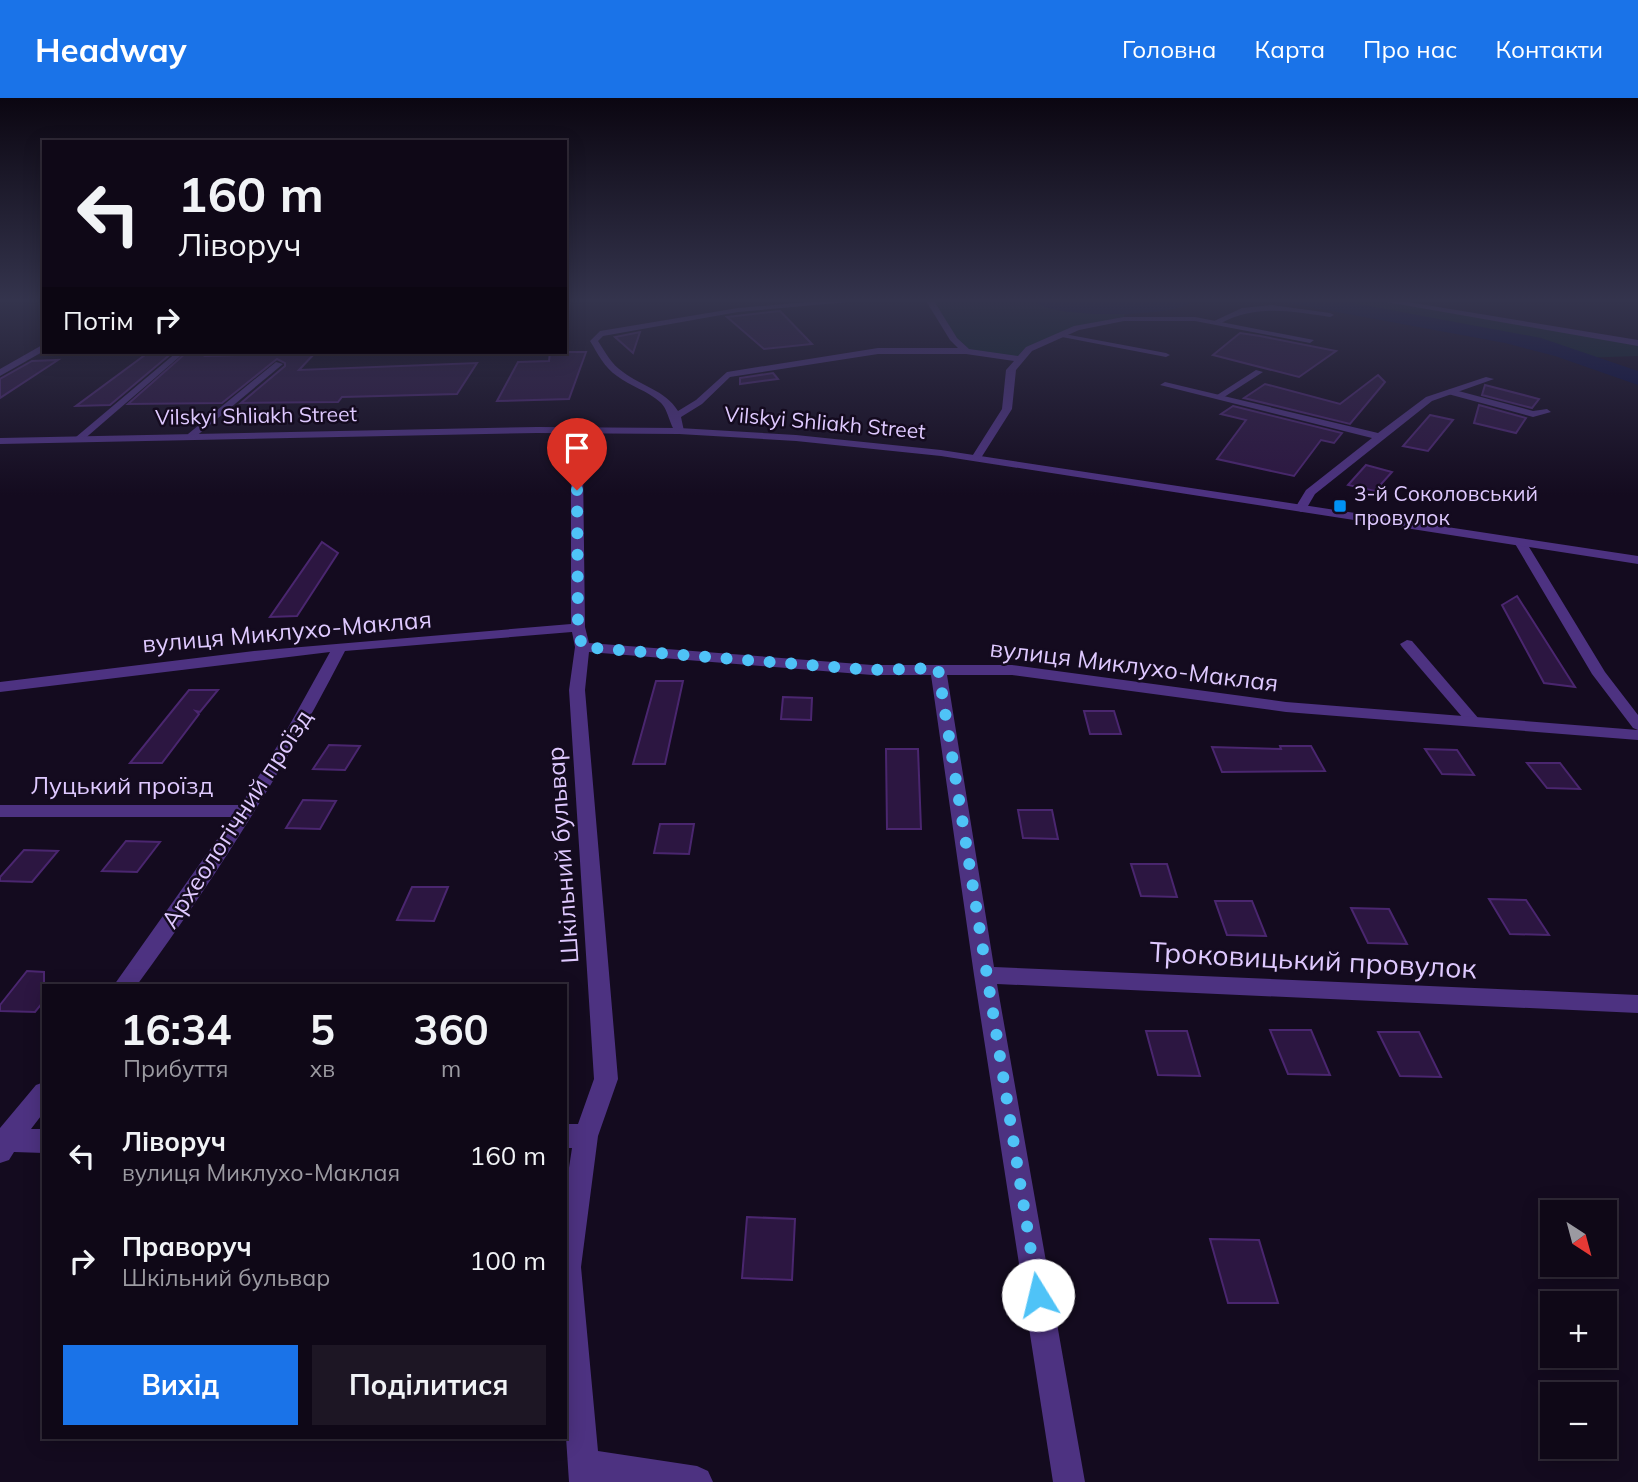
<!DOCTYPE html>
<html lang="uk">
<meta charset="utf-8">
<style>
:root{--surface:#0f0817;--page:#1d1624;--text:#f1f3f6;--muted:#9b9aa1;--line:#2f2936;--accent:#1a73e8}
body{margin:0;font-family:Mulish,sans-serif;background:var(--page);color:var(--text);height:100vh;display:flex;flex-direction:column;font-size:26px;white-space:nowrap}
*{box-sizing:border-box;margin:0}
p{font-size:23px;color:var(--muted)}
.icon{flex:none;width:38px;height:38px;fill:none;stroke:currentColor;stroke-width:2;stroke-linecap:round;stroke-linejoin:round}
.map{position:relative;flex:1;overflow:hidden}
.details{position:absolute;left:42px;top:886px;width:525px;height:455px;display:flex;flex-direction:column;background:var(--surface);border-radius:0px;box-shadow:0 4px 18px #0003,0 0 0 2px var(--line)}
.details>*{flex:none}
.top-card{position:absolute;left:42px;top:42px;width:525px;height:214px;border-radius:0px;box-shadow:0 4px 18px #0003,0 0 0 2px var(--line);background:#0f0817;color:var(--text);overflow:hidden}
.needle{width:46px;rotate:144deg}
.tools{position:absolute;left:1540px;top:1102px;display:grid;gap:14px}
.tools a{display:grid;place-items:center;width:77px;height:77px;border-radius:0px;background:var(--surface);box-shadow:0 4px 18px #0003,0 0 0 2px var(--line);font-size:35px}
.pin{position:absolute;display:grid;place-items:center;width:60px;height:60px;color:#fff;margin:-72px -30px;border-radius:50% 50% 50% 0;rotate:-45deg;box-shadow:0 0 7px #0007}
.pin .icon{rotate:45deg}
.me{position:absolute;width:77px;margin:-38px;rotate:351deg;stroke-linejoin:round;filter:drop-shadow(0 0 5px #0008)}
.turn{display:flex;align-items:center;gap:24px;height:147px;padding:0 21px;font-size:32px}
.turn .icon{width:91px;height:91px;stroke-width:2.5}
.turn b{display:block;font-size:49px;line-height:60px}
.then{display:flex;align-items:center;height:66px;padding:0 21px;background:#0003;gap:14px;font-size:26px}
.eta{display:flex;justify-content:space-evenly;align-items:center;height:119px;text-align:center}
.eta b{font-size:42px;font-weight:700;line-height:49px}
.button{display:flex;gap:14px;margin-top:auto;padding:14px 21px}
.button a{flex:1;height:80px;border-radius:0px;background:var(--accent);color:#fff;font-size:28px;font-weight:700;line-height:80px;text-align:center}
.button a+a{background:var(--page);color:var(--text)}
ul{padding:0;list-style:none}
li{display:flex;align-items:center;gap:21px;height:105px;padding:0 21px}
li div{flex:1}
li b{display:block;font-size:26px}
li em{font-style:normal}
header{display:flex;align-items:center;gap:42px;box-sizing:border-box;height:98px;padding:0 35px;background:var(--accent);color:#fff}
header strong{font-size:33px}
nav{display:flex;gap:38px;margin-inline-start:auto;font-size:24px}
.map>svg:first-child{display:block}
.green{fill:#0d2229}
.water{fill:#06093d}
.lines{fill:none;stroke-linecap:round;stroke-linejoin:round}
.river{fill:#06093d;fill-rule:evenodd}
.building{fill:#2c1641;stroke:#4a266f;stroke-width:2}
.service{fill:#4d3281;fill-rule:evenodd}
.minor{fill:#4d3281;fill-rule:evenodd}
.tertiary{fill:#4d3281;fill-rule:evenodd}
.route{stroke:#4fc3f7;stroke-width:12;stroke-dasharray:0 21.6}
.poi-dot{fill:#0091f4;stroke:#140b1f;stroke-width:2.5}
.labels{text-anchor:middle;stroke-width:5;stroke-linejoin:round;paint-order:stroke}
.far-street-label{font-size:21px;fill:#dfc9ff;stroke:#140b1f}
.far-poi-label{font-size:21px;fill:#dfc9ff;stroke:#140b1f;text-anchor:start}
.street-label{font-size:24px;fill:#dfc9ff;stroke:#140b1f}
.near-street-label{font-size:28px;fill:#dfc9ff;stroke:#140b1f}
</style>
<header>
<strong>Headway</strong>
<nav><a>Головна</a><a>Карта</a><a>Про нас</a><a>Контакти</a></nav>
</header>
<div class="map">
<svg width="1638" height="1384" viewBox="0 0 1638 1384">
<rect width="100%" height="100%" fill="#140b1f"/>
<!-- green -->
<g class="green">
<path d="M 930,203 L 1181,203 L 1124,217 L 1124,221 C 1090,228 1044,234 1020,261 L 966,253 Z"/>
<polygon points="1323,203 1385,203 1638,245 1638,258 1580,260"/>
</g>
<!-- water -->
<polygon class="water" points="1277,203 1342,203 1541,240 1638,273 1638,287 1555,258 1505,245"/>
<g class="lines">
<!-- river -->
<path class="river" d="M 1035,203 L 1192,203 C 1180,220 1047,221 1035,203 Z"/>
</g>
<!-- building -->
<g class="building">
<polygon points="780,213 812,246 764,251 727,219"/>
<polygon points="640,234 633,255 615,239"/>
<polygon points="1240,235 1260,238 1336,253 1299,279 1213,257"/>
<polygon points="149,254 173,254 110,307 76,308"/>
<polygon points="187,254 211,254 206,258 315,255 299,272 477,265 457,296 342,299 338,304 241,305 285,268 285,265 277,261 222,305 128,306"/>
<polygon points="550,254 586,254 569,301 497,303 518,264 549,263"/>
<polygon points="58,262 0,300 0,281 32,263"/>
<polygon points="773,275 778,281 740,286 740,280"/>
<polygon points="1378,277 1385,284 1350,326 1244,300 1265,286 1340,306"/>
<polygon points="1485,287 1539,301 1532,310 1482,297"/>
<polygon points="1479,307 1526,320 1516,335 1474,325"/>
<polygon points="1233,308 1342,335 1334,345 1321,342 1294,378 1217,361 1246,322 1221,316"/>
<polygon points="1430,317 1453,322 1428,353 1403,348"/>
<polygon points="1366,367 1392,374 1375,393 1348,387"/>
<polygon points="322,444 338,455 297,518 270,519"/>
<polygon points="1517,498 1575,589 1544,585 1502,507"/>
<polygon points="656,583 683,583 665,666 633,666"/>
<polygon points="189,592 218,592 200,614 196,613 199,616 162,665 130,665"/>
<polygon points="783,599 812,600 811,622 781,621"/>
<polygon points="1084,613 1114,613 1121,636 1090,636"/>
<polygon points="329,647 360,648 345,672 313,671"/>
<polygon points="1280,648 1311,648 1325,673 1222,674 1212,649 1281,651"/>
<polygon points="886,651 918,651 921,731 887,731"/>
<polygon points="1425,651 1457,652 1474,677 1442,676"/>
<polygon points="1527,665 1560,665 1580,691 1547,690"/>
<polygon points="303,702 336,703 320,731 286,730"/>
<polygon points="1018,712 1052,712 1058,741 1023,740"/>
<polygon points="660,726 694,726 689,756 654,755"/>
<polygon points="126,743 160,744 137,774 102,773"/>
<polygon points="24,752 58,753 32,784 0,783 0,779"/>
<polygon points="1131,766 1167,766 1177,799 1141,798"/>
<polygon points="412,789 448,789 434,823 397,822"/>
<polygon points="1489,801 1526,802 1549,837 1510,836"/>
<polygon points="1215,803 1252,803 1266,838 1227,837"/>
<polygon points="1351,810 1389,811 1407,846 1368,845"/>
<polygon points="27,873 44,874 44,903 35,914 0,913 0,907"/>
<polygon points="1270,932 1311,932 1330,977 1288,976"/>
<polygon points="1146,933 1187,933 1200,978 1158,977"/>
<polygon points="1378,934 1419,934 1441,979 1400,978"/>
<polygon points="747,1119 795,1121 792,1182 742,1180"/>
<polygon points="1210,1141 1259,1142 1278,1205 1228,1205"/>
</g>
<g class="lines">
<!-- service -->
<g class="service">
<path d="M 1272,207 L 1330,215 L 1334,217 L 1330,219 C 1290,213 1256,206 1219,226 L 1212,224 L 1242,210 Z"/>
<polygon points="1059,235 1166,255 1170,257 1166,259 1062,239"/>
<polygon points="177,254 185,254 82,343 76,343 76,339"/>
<polygon points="276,264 283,266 194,340 188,340 188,336"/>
<polygon points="1256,272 1263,274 1221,301 1214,299"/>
<polygon points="1451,291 1533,313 1547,311 1551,314 1533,319 1448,296 1448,292"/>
<polygon points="1520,441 1526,444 1605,574 1638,617 1638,632 1633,630 1592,576 1514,444"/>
<polygon points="1407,542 1412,543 1479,621 1481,624 1479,627 1469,627 1402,549 1400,546"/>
</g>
<!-- minor -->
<g class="minor">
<path d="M 819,203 L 859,203 L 738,214 L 603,238 L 598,243 C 606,255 611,266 623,274 C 641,288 665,292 678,313 L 696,302 L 727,274 L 878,250 L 958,250 L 950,242 L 926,203 L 934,203 L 957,240 L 969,251 L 1018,258 L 1026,249 L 1074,228 L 1124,219 L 1195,219 L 1314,242 L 1310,245 L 1195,223 L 1124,223 L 1079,232 L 1032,253 L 1016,272 L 1012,311 L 981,360 L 976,363 L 971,360 L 1002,311 L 1006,272 L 1014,263 L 966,256 L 878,256 L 730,279 L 702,306 L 681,319 L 684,333 L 679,336 C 669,331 670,313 660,304 C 648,293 630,288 617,278 C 604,269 598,256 590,243 L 600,233 L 738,210 Z"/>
<polygon points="1381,203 1402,203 1638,242 1638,248"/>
<polygon points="44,246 44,253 0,278 0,271"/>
<polygon points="1486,279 1494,281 1432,303 1315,396 1305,413 1301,414 1295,410 1306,392 1372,340 1160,287 1165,284 1378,335 1426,299"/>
<path d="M 586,329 L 591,332 L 583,367 L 585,529 L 589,545 L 872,567 L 1012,567 L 1286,604 L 1638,632 L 1638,642 L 1286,614 L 1012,577 L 947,577 L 994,869 L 1638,897 L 1638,915 L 997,886 L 1085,1384 L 1053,1384 L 974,877 L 931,577 L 872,577 L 589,554 L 585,592 L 618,981 L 598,1038 L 581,1169 L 598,1353 L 697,1368 L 708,1373 L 713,1384 L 569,1384 L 565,1324 L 565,1096 L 572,1050 L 565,1050 L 565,1026 L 578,1026 L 594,981 L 569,592 L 575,549 L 572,534 L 345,553 C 285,670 215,781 137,887 L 114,887 L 233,719 L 0,719 L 0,707 L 241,707 L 284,637 L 330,554 L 0,594 L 0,584 L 254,553 L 571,526 L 571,367 L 581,332 Z"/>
<polygon points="44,984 44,1014 31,1031 44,1031 44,1055 14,1054 9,1062 0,1065 0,1030 36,987"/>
</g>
<!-- tertiary -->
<polygon class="tertiary" points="537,329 679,330 796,337 941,352 1638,458 1638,466 941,358 796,343 679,336 537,335 0,346 0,340"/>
</g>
<!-- sky -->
<linearGradient id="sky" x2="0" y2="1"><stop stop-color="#0b0611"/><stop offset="0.51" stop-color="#34344d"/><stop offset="1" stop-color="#34344d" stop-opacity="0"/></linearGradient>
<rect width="1638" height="397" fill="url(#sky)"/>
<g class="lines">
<!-- route -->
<polyline class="route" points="577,392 578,529 582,549 872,572 938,570 1038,1197"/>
</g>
<!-- markers -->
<rect class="poi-dot" x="1333" y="401" width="14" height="14" rx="3.5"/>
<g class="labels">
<!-- far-street labels -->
<g class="far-street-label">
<text transform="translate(256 318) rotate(-1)" y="7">Vilskyi Shliakh Street</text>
<text transform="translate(825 325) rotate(5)" y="7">Vilskyi Shliakh Street</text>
</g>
<!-- far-poi labels -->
<g class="far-poi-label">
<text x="1354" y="403">3-й Соколовський<tspan x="1354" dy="24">провулок</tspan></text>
</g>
<!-- street labels -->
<g class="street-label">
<text transform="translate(287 534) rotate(-5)" y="8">вулиця Миклухо-Маклая</text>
<text transform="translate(1134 568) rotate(7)" y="8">вулиця Миклухо-Маклая</text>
<text x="122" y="696">Луцький проїзд</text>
<text transform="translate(237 721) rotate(-57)" y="8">Археологічний проїзд</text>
<text transform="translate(563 757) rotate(-94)" y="8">Шкільний бульвар</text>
</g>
<!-- near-street labels -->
<g class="near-street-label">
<text transform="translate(1313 862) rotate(3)" y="10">Троковицький провулок</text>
</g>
</g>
</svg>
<div class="tools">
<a><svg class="needle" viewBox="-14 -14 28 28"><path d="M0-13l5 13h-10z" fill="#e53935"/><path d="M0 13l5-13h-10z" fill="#9b9aa1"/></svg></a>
<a>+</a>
<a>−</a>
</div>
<div class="pin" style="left:577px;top:392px;background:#d93025"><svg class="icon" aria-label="arrive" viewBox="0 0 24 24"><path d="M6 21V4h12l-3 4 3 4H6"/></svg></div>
<svg class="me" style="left:1038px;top:1197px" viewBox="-20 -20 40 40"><circle r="19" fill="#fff"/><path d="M0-13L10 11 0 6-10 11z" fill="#4fc3f7"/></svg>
<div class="top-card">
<div class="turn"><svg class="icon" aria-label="left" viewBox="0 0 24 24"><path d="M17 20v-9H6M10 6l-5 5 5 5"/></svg><div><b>160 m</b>Ліворуч</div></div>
<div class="then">Потім<svg class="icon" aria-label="right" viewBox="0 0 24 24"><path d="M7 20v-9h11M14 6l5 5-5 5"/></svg></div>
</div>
<section class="details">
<div class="eta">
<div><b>16:34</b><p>Прибуття</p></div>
<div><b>5</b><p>хв</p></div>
<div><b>360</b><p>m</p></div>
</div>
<ul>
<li><svg class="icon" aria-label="left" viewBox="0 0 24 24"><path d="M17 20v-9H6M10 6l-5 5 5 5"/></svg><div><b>Ліворуч</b><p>вулиця Миклухо-Маклая</p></div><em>160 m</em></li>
<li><svg class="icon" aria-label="right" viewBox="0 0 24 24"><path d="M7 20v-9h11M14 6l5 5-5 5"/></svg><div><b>Праворуч</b><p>Шкільний бульвар</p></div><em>100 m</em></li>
</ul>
<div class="button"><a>Вихід</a><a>Поділитися</a></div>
</section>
</div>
